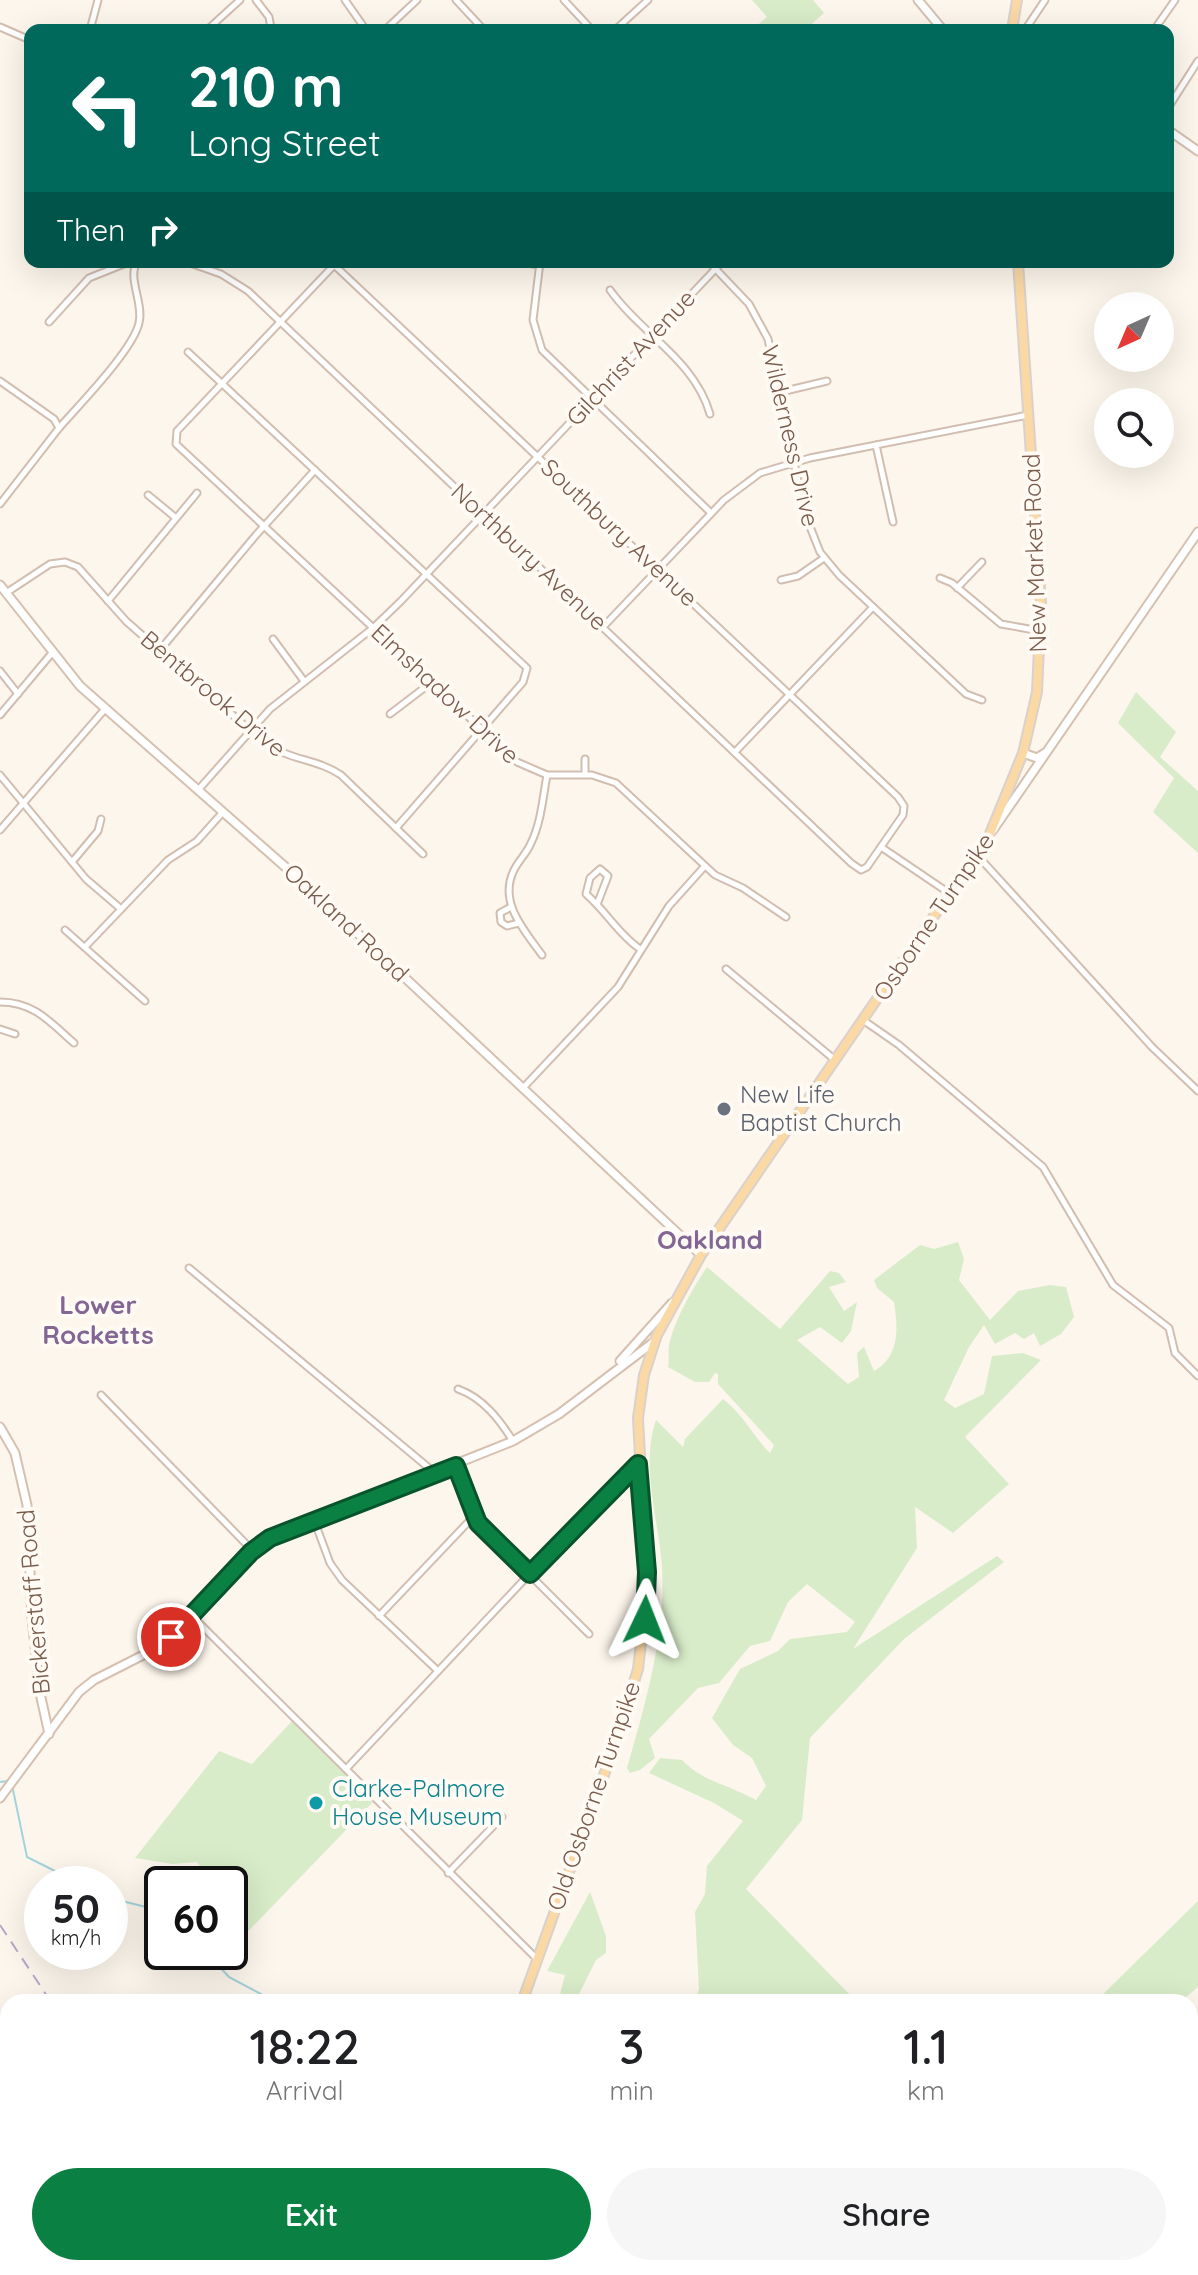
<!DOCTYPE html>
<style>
:root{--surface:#fff;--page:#f6f6f6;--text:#202124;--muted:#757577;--accent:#0b8043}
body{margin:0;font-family:Quicksand,sans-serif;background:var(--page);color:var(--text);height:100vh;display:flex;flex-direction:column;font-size:30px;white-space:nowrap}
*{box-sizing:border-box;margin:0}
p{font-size:26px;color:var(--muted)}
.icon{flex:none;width:44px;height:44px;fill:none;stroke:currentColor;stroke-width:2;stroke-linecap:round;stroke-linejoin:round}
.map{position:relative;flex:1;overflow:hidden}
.sheet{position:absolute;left:0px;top:1994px;width:1198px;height:282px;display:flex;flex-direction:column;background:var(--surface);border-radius:24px 24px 0 0;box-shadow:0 8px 32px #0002}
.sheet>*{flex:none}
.guide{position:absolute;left:24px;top:24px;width:1150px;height:244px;border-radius:16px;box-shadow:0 8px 32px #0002;background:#00695c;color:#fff;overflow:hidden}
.needle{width:52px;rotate:224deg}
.buttons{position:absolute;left:1094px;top:292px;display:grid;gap:16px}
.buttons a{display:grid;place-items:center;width:80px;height:80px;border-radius:50%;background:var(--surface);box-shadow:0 8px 32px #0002;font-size:40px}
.speed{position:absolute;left:24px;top:1866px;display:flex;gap:16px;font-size:40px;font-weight:700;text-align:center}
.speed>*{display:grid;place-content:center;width:104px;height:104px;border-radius:50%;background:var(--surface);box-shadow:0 8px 32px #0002;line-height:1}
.speed small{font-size:20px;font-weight:400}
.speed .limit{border:4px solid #111;border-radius:12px;background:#fff;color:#111}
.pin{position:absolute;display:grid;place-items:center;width:68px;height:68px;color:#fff;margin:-34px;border:4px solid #fff;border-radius:50%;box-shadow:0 2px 8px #0007}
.me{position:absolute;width:88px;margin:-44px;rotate:2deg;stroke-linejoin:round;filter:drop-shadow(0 0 6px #0008)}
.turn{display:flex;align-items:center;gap:28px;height:168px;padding:0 32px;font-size:36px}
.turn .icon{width:104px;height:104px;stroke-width:2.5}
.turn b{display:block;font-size:56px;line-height:68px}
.then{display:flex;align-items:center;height:76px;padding:0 32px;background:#0003;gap:16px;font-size:30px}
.eta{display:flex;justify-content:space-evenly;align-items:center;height:136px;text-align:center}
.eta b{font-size:48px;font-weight:600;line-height:56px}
.button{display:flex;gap:16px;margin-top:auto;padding:16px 32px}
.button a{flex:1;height:92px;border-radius:48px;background:var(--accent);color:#fff;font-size:32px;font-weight:600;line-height:92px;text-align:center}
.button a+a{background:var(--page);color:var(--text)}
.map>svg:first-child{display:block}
.green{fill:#d8ecc9}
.water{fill:#bfe3e8;stroke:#a5d3da;stroke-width:2}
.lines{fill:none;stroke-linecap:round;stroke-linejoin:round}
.stream{stroke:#a5d3da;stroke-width:2}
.street-casing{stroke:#d1beb0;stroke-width:9}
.secondary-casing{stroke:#d6c0b0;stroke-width:11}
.primary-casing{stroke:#dad1cd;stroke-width:12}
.street{stroke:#fff;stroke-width:5}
.secondary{stroke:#fff;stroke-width:7}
.primary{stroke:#fbd9a5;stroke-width:8}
.rail{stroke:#b9a8c9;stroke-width:2;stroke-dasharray:12 8;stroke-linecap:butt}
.route-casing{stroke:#07532c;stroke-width:20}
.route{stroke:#0b8043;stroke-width:14}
.worship-dot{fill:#6b7280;stroke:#fffaf3;stroke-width:3}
.culture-dot{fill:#0f9aa8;stroke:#fffaf3;stroke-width:3}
.labels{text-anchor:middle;stroke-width:8;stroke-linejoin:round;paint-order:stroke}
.street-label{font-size:24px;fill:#7a5c4d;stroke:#fffaf3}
.worship-label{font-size:24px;fill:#5b616d;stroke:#fffaf3;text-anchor:start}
.culture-label{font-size:24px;fill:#0d838f;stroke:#fffaf3;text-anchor:start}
.neighbourhood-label{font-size:26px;font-weight:bold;fill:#846695;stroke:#fffaf3}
</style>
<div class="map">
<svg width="1198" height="2275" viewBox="0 0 1198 2275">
<rect width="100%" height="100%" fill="#fdf6ec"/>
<!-- green -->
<g class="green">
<polygon points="752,0 813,0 824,13 805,30 752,30 767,17"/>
<polygon points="1136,692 1176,732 1160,757 1198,791 1198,853 1153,812 1174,778 1118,723"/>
<path d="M 958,1242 L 964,1259 L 959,1280 L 990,1320 L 1018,1291 L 1050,1285 L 1066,1287 L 1074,1317 L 1061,1334 L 1040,1346 L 1034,1333 L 1024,1339 L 1015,1333 L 995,1344 L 984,1325 L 969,1347 L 944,1400 L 955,1408 L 984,1394 L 992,1356 L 1023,1353 L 1041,1360 L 965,1437 L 1009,1484 L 953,1533 L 915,1507 L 917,1548 L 853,1649 L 997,1556 L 1004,1562 L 904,1639 L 810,1738 L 802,1820 L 746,1889 L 857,2002 L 695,2002 L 699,1989 L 695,1912 L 705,1894 L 707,1866 L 743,1821 L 714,1803 L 649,1773 L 660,1758 L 682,1760 C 703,1782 730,1785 756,1800 L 766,1786 L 752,1758 L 733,1745 L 712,1718 L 740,1669 L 778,1651 L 790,1639 L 847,1632 L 855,1622 L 807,1584 L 788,1602 L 770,1641 L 750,1646 L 719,1683 L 698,1688 L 649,1739 L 655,1758 L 640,1770 L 630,1773 L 627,1768 C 645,1705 666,1634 662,1567 C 659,1520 640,1467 656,1420 L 683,1447 L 685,1439 L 723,1399 C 743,1414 752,1435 770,1453 L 774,1445 L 718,1384 L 718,1374 L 715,1373 L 709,1382 L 695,1382 L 668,1367 C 670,1358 667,1349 670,1341 C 676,1317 693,1288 707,1267 L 780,1329 L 830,1271 L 839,1273 L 846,1282 L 829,1287 L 844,1311 L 857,1302 L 851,1331 L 842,1343 L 820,1327 L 797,1340 L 848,1384 L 859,1377 L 857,1353 L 864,1347 L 874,1371 C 900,1356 898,1329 894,1302 L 877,1288 L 874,1280 L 920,1245 L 934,1249 Z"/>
<polygon points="292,1721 373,1802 230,1950 230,1884 207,1884 207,1876 197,1862 173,1864 135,1858 219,1751 252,1764"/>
<polygon points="590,1892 606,1936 606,1953 596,1960 575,2002 558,2002 565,1975 547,1971"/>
<polygon points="1198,1901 1198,1987 1180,2002 1095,2002"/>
<polygon points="1198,2098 1198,2156 1190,2158 1190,2101"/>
<polygon points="433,2268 477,2268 485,2275 430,2275"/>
<polygon points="539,2268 613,2268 617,2275 549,2275"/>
<polygon points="619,2268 765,2268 759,2275 624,2275"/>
</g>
<!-- water -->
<g class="water">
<polygon points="1190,2163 1198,2163 1198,2264 1190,2267"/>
<polygon points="856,2268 1185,2268 1161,2275 841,2275"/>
</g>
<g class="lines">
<!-- stream -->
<g class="stream">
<polyline points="0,1782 8,1781"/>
<polyline points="12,1785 27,1857 81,1884"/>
<polyline points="110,1898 162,1911"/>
<polyline points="206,1952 229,1977 276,2002"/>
</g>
<!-- street casing -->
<g class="street-casing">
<g id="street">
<polyline points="256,0 269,17 271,28"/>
<polyline points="345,0 366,30"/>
<polyline points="456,0 484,30"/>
<polyline points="564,0 592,30"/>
<polyline points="0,27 30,40"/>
<polyline points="90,30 98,0"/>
<polyline points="207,30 240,0"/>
<polyline points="385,30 417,0"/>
<polyline points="615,30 648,0"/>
<polyline points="1025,30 1045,0"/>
<polyline points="1154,30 1175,0"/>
<polyline points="1168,108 1198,61"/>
<polyline points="187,262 221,274 248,291 851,863 861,870 867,867 903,815 904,806 898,797 331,262"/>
<polyline points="519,262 540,265"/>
<polyline points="540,262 533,320 542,350 711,513"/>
<polyline points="709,262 749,304 768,339 805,514 820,552 839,575 966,694 982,700"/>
<polyline points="336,263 177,431 176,444 517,762 547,775 592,775 616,783 715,875 743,888 786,917"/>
<path d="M 610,290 C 641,334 694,359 710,414"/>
<polyline points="49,322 89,278 129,262"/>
<polyline points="188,352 527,668 523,682 396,828"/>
<polyline points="0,381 54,419 59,428 0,504"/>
<polyline points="781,392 827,381"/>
<path d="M 59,428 C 79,405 133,350 139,323 C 144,303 127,278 137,262"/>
<polyline points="876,445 893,522"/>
<polyline points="148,495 176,518"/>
<polyline points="940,578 952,583 1001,624 1040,631"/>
<polyline points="781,580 798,576 824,558"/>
<polyline points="957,588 982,562"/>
<path d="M 6,593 L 50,564 L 65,562 L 78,567 L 126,621 L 261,740 C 288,761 316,758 341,775 L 423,854"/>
<polyline points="108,601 197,493"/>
<polyline points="603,627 724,500 760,473 810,458 1028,415"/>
<polyline points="273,639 304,681"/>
<polyline points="160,650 256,535 315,470"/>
<polyline points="0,671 18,694"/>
<polyline points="390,714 432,682"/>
<polyline points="0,715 52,653"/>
<polyline points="735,752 873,607"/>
<polyline points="585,774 585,759"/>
<polyline points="0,775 86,879 121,909"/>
<polyline points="199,789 270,709 373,628 401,601 722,262"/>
<polyline points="0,830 105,709"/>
<polyline points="881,847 949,893"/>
<polyline points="977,855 1152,1047 1198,1091"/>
<polyline points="72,862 98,831 101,819"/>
<path d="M 598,902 L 608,876 L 600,869 L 590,878 L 586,894 C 606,911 618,934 640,949"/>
<polyline points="511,907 500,913 501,922 507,926 519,923"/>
<polyline points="65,930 145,1001"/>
<polyline points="85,947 168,860 197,841 223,812"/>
<path d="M 542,955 C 524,930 498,902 514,870 C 519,860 527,853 531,843 C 541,823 543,797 547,775"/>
<polyline points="726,969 835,1060"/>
<path d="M 0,1002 C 34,1002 50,1022 74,1043"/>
<polyline points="863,1020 899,1045 1043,1167 1113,1285 1169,1328 1175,1353 1198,1376"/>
<polyline points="0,1029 15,1034"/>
<polyline points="523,1088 618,987 669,906 704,867"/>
<polyline points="189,1268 435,1473"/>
<path d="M 458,1389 C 483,1398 499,1419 513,1441"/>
<polyline points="101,1395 253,1551"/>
<polyline points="456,1466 478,1523 589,1634"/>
<polyline points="314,1520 330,1563 342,1580 438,1671"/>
<polyline points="192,1616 537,1959"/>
<polyline points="379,1616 474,1516"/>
<polyline points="346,1769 585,1515 638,1464"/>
<polyline points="448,1873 502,1817"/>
<polyline points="0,2202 8,2195"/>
<polyline points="248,2268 253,2275"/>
</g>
</g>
<!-- secondary casing -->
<g class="secondary-casing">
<g id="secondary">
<polyline points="918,0 943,30"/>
<polyline points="1168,130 1198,151"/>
<polyline points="0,585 80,686 307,886 701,1255"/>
<polyline points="1023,753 1037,758 1045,753"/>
<polyline points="993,830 1198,532"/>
<polyline points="620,1361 672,1303"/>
<polyline points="0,1427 15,1453 27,1505 32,1618 40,1693 49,1734"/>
<polyline points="0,1798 79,1692 94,1680 163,1645 251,1552 270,1538 513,1441 559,1414 655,1341"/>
</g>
</g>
<!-- primary casing -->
<g class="primary-casing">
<g id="primary">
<polyline points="1012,30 1017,0"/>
<polyline points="522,2002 613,1750 638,1669 647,1591 638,1418 644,1375 657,1335 701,1255 989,836 1023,753 1037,692 1041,603 1018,262"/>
<polyline points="426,2275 428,2268"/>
</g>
</g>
<!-- street -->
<use href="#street" class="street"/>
<!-- secondary -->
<use href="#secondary" class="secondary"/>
<!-- primary -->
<use href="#primary" class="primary"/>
<!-- rail -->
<g class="rail">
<polyline points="0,1925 51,2002"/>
<polyline points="0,2035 8,2051"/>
<polyline points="126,2268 128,2275"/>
<polyline points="217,2268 220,2275"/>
</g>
</g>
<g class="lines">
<!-- route casing -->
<g class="route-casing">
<polyline id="route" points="171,1637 251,1552 270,1538 456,1466 478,1523 530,1574 638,1464 647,1572 645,1620"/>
</g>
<!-- route -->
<use href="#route" class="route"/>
</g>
<!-- markers -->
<circle class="worship-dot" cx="724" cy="1109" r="8"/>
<circle class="culture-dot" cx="316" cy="1803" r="8"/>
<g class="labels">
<!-- street labels -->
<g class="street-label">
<text transform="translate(631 358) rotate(-47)" y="8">Gilchrist Avenue</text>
<text transform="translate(790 436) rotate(77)" y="8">Wilderness Drive</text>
<text transform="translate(619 533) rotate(43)" y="8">Southbury Avenue</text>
<text transform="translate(1035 553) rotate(-92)" y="8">New Market Road</text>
<text transform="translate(529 557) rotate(43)" y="8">Northbury Avenue</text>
<text transform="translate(213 694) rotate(40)" y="8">Bentbrook Drive</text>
<text transform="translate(445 694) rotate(43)" y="8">Elmshadow Drive</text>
<text transform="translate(934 917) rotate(-56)" y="8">Osborne Turnpike</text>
<text transform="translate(346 923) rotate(43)" y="8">Oakland Road</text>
<text transform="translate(34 1602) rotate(-95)" y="8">Bickerstaff Road</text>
<text transform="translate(594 1796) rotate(-71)" y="8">Old Osborne Turnpike</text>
</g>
<!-- worship labels -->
<g class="worship-label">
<text x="740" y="1103">New Life<tspan x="740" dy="28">Baptist Church</tspan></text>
</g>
<!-- culture labels -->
<g class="culture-label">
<text x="332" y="1797">Clarke-Palmore<tspan x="332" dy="28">House Museum</tspan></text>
</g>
<!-- neighbourhood labels -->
<g class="neighbourhood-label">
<text x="710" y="1249">Oakland</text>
<text x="98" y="1314">Lower<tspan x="98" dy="30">Rocketts</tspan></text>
</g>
</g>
</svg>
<div class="buttons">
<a><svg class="needle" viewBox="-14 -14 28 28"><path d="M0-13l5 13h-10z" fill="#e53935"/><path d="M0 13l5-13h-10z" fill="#757577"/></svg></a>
<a><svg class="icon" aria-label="search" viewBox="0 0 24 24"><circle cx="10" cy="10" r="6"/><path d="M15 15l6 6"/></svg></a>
</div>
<div class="speed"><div>50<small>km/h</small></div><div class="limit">60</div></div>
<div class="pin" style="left:171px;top:1637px;background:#d93025"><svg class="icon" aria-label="arrive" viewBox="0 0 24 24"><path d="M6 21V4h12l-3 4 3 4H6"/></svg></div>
<svg class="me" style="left:645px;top:1620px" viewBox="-20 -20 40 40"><path d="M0-17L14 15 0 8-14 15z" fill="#0b8043" stroke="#fff" stroke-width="4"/></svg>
<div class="guide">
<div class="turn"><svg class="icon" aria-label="left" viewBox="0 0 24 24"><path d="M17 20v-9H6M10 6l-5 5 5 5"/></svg><div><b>210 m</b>Long Street</div></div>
<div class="then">Then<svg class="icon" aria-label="right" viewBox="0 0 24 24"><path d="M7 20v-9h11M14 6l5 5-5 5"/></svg></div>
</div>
<section class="sheet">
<div class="eta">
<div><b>18:22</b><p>Arrival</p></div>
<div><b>3</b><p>min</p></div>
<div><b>1.1</b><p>km</p></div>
</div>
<div class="button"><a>Exit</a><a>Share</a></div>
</section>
</div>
